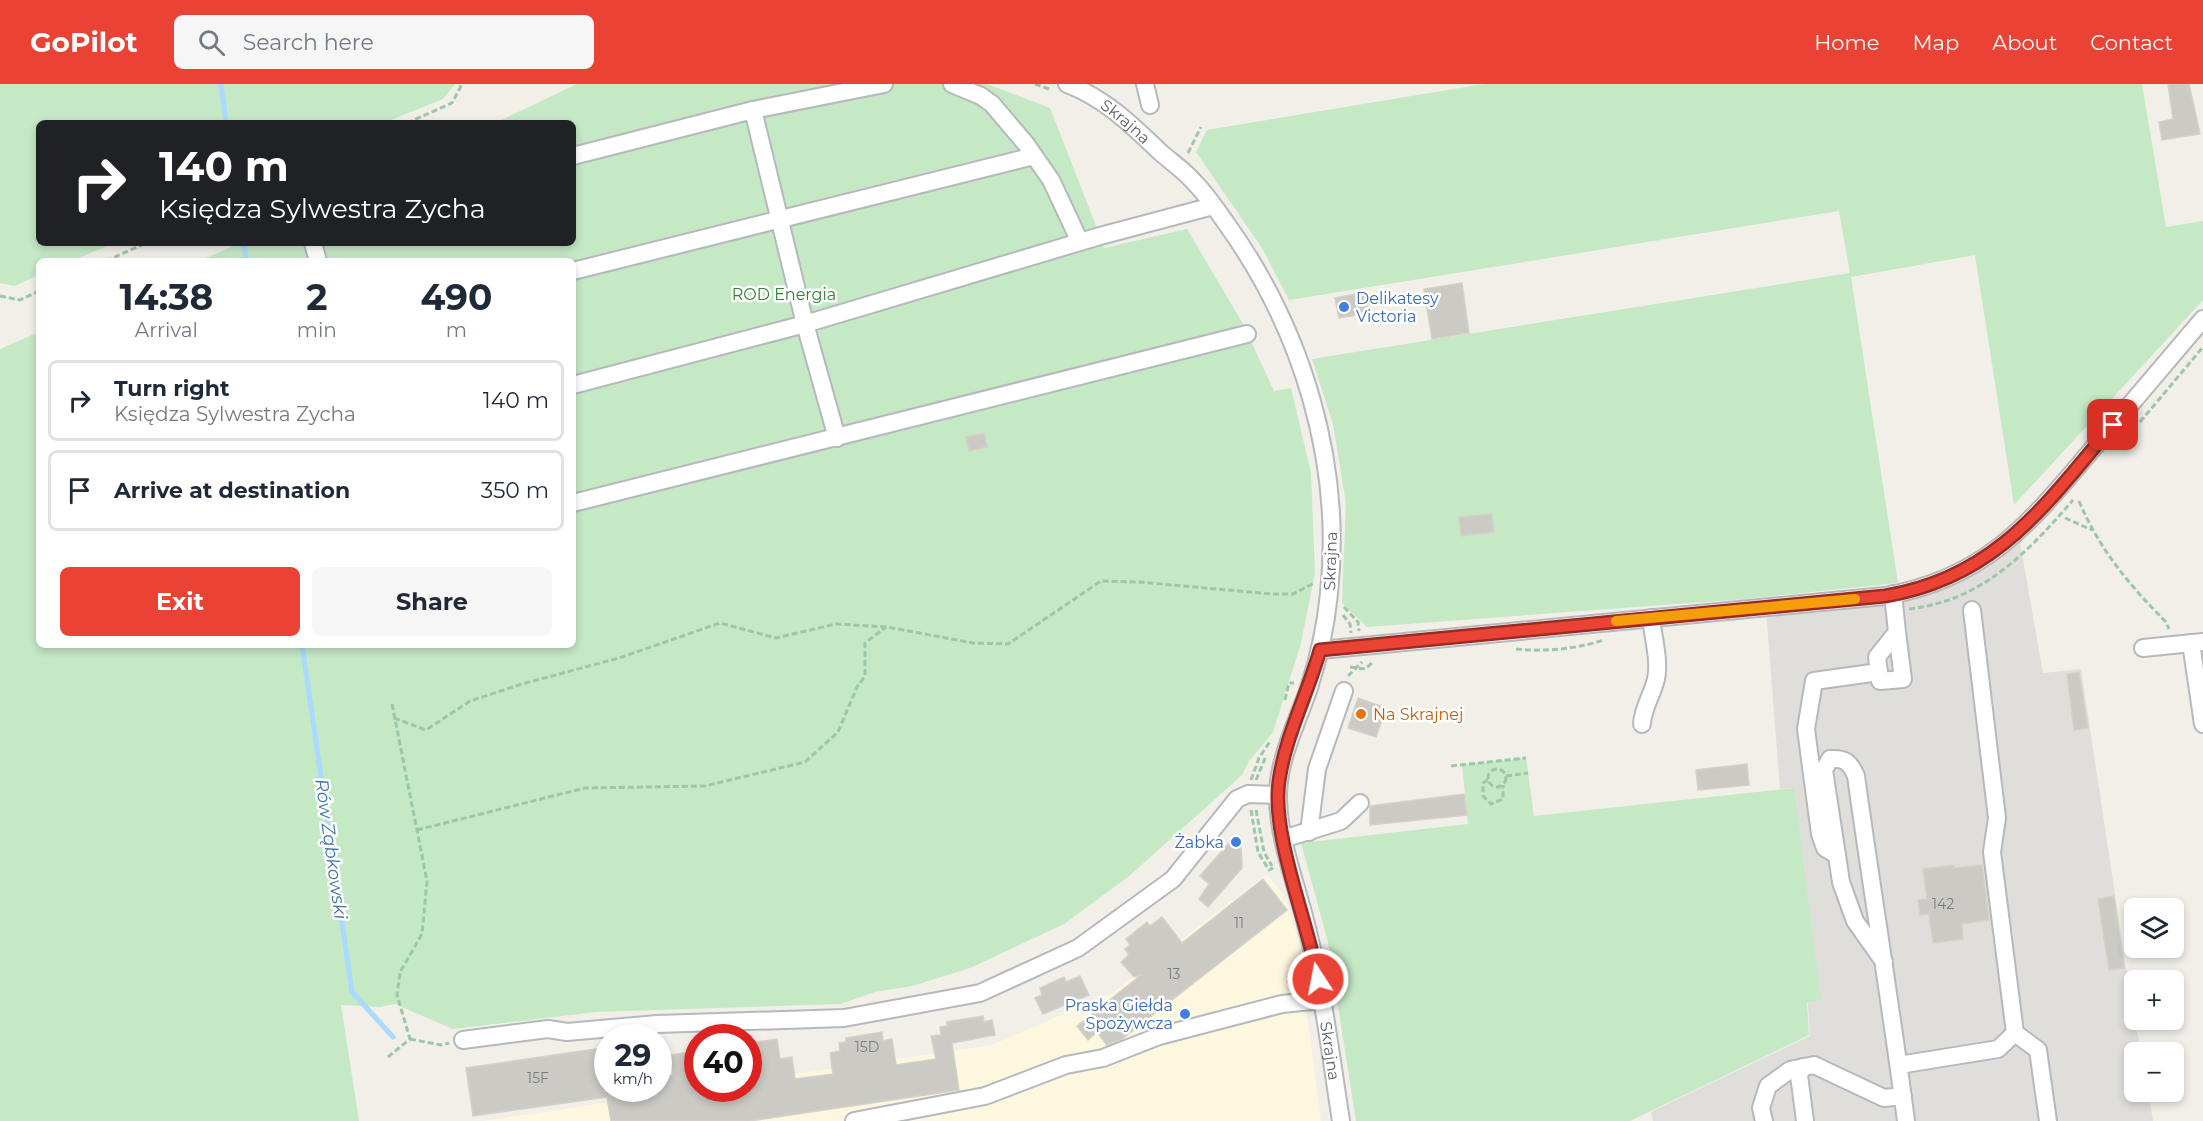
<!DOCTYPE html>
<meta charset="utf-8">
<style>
:root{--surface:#fff;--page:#f6f6f7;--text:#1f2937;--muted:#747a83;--line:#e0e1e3;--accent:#ea4335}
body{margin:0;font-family:Montserrat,sans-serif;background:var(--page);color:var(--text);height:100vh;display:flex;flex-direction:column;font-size:22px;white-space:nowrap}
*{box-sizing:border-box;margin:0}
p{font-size:20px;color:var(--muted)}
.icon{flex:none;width:33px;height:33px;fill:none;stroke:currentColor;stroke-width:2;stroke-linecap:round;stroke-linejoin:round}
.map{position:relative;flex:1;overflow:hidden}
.sheet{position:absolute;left:36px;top:174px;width:540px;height:390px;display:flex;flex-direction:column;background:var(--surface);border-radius:9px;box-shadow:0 3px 9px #0003}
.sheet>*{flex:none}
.guide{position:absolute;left:36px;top:36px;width:540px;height:126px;border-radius:9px;box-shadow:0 3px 9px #0003;background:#202124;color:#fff;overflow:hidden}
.buttons{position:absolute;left:2124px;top:814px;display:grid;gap:12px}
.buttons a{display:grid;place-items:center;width:60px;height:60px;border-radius:9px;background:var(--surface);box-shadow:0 3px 9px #0003;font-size:30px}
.speed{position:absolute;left:594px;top:940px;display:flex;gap:12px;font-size:30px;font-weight:700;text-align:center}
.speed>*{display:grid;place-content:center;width:78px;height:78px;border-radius:50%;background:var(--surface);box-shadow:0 3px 9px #0003;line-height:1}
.speed small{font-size:15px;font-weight:400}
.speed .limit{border:9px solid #d22;background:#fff;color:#111}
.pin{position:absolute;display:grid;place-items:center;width:51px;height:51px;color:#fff;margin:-26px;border-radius:12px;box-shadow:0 3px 9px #0006}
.me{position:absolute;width:66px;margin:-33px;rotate:349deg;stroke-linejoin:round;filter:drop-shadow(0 0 4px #0008)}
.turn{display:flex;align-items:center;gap:21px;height:126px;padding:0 24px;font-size:27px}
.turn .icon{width:78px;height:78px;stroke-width:2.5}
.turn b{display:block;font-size:42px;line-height:51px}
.eta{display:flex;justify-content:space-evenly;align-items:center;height:102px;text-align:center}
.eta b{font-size:36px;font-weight:700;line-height:42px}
.action{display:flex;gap:12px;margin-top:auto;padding:12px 24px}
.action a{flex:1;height:69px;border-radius:9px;background:var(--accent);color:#fff;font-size:24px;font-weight:700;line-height:69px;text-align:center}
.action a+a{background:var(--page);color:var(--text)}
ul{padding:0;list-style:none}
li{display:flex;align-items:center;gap:18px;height:81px;margin:0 12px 9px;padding:0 12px;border:3px solid var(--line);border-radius:9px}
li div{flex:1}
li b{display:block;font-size:22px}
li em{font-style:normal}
header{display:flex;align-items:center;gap:36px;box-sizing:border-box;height:84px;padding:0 30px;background:var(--accent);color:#fff}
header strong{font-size:28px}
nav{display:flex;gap:33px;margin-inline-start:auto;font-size:21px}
.search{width:420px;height:54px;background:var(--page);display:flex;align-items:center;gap:15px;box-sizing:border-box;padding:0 21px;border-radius:9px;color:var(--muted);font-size:22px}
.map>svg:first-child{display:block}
.commercial{fill:#fef7e0}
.industrial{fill:#e0deda}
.green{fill:#c5e8c5}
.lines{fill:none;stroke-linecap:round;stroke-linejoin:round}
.stream{stroke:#aadaff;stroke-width:5}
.building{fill:#cccac5;stroke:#d6d1c6;stroke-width:1.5}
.minor-casing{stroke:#b5b8bc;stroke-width:20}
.path{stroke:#9cc7a9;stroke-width:3;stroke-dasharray:6 3;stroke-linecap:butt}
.minor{stroke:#fff;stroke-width:16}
.route-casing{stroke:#982c22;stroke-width:15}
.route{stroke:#ea4335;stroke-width:10}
.slow{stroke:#f59e0b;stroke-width:10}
.shop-dot{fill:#3f7fe0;stroke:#fff;stroke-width:2}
.food-dot{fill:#e8710a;stroke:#fff;stroke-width:2}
.labels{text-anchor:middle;stroke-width:5;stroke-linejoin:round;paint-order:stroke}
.number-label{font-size:14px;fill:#7a7d7f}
.street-label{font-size:16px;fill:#5f6368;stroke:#fff}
.park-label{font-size:16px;fill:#348238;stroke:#fff}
.shop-label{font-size:16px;fill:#366cbe;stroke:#fff;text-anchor:end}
.food-label{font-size:16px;fill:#c56008;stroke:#fff;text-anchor:start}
.water-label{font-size:18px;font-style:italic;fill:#4174aa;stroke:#fff}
</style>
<header>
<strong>GoPilot</strong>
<div class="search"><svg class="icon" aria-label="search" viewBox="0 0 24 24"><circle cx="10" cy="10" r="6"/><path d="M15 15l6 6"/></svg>Search here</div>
<nav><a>Home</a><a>Map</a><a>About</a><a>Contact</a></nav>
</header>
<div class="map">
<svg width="2203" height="1037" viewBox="0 0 2203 1037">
<rect width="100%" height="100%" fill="#f1efe8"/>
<!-- commercial -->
<polygon class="commercial" points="1267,790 1285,813 1296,848 1321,1037 482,1037 697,1005 748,1005 749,997 992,961 1112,909"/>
<!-- industrial -->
<polygon class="industrial" points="2019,453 2043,589 2081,585 2134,936 2142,969 2134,969 2134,1008 2148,1008 2153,1037 1653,1037 1651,1028 1810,952 1793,704 1780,705 1766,526 1895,513"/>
<!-- green -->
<g class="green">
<polygon points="0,0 455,0 443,15 383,39 39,39 39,159 114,159 72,177 39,177 39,191 14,202 0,199"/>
<polygon points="577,0 987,0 1050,24 1100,152 1100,158 1104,164 1187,145 1243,240 1274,307 1291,304 1311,389 1315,489 1301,559 1273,648 1249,677 1242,691 1128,793 1064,840 970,884 912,902 875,908 840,920 596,928 453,945 395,920 380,923 341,921 359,1037 0,1037 0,265 39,248 39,561 573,561 573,177 199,177 240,159 573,159 573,39 495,39"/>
<polygon points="1484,0 2142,0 2166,143 2203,137 2203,216 2014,421 1975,171 1851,193 1898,499 1745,515 1367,543 1342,519 1346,420 1333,340 1312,275 1850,189 1839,127 1289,216 1262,164 1196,68 1207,46"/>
<polygon points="1526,674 1534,732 1794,704 1821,916 1807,918 1809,951 1630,1037 1356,1037 1328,858 1301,759 1468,740 1462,681"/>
</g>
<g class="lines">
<!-- stream -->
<g class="stream">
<polyline points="221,0 226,39"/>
<polyline points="244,159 246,177"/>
<polyline points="302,561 352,908 393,953"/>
</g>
</g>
<!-- building -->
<g class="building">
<polygon points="2168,0 2189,0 2200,50 2162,56 2159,38 2173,35"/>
<polygon points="1462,199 1469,249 1432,255 1424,205"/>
<polygon points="1366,208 1369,229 1339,234 1335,214"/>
<polygon points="984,349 987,363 969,367 966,353"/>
<polygon points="1492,430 1494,448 1461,452 1459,433"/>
<polygon points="2079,588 2088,644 2074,646 2067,590"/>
<polygon points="1358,614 1386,624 1376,653 1348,644"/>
<polygon points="1747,680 1749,701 1698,706 1696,686"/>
<polygon points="1464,710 1467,731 1370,741 1370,722"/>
<polygon points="1234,753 1241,760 1242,784 1208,823 1199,815 1209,800 1200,792"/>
<polygon points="1954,781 1954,784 1982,781 1989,836 1962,840 1963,855 1933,859 1929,830 1920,831 1918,816 1927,815 1923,785"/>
<polygon points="1263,795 1287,826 1122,955 1107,961 1097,948 1088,956 1077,942 1141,891 1134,893 1121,878 1129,871 1125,865 1130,861 1126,855 1147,838 1150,842 1162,833 1182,859"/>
<polygon points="2114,812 2124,884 2109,886 2098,815"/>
<polygon points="1080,892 1089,911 1043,930 1035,914 1042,911 1040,904 1064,893 1066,898"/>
<polygon points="983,932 984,938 992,936 995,951 952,959 959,1006 750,1037 611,1037 607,1013 473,1032 466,984 608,963 608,1005 663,1005 660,993 673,991 670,971 691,968 698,969 698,1010 748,1005 748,961 756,958 777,955 780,975 792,973 795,995 833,990 830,969 840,967 839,959 846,958 846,954 882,948 883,957 892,955 896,981 936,975 931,952 941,951 940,943 947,942 947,938"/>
</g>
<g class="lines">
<!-- minor casing -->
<g class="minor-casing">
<g id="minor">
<polyline points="952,0 981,12 992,20 1026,60 1051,96 1080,158"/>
<path id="s1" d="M 1067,0 C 1104,14 1131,40 1159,67 C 1171,78 1184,86 1194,98 C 1206,110 1216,125 1226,139 C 1302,245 1343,378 1329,509 C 1326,541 1319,573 1309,604 C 1297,639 1277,677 1278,715 C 1279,758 1297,802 1307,844 C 1323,907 1331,973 1341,1037"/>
<polyline points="1145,0 1150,21"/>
<polyline points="753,26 805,240 837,354"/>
<polyline points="573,72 753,26 884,0"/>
<polyline points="313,159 318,177"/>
<polyline points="573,187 1034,72"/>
<polyline points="573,301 805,240 1100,152 1213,122"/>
<polyline points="573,419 1247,250"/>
<polyline points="1893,510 1897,548 1877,573 1880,597 1903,595 1897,548"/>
<polyline points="1972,526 1997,734 1992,768 2015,949 2038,966 2048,1037"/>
<polyline points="2191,559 2203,640"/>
<polyline points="2143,564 2203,558"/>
<path d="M 1321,566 L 1885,512 C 1989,494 2032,436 2096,361 C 2132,319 2167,277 2203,235"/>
<path d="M 1642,640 C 1643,623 1652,612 1656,595 C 1660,577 1653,553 1651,534"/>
<polyline points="1309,748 1317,685 1344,607"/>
<polyline points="1283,755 1341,737 1360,719"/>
<polyline points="1837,771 1825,764 1820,750 1806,645 1814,597 1879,588"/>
<path d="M 1884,878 L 1855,837 L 1841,798 L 1824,686 L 1830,675 C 1845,674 1850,678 1856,692 C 1872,807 1891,922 1906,1037"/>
<polyline points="463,956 548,945 567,948 657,940 844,934 980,909 1078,864 1173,795 1237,715 1248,710 1278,711"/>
<polyline points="1899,981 1998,965 2015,949"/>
<polyline points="1803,983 1799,991 1805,1037"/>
<polyline points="854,1037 985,1012 1066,981 1103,974 1159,952 1282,920 1321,916"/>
<polyline points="1764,1037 1761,1024 1768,1002 1790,986 1814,981 1884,1014 1903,1012"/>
</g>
</g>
<!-- path -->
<g class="path">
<polyline points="1035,0 1052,6"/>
<polyline points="407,39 452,19 462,0"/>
<polyline points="1188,69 1201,43"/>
<polyline points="106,177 146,159"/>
<polyline points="0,212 20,216 39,207"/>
<polyline points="2140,338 2203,263"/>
<path d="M 2079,417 C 2099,465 2130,502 2166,538 L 2169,545"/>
<polyline points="2065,434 2092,446"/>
<polyline points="1344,523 1358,538 1359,547"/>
<path d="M 1909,525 C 1982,517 2028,468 2073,416"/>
<polyline points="1343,531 1350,540 1351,549"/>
<path d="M 1516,565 C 1545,568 1576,565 1604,556"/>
<polyline points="1350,583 1365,585 1372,579"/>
<polyline points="1348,592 1362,578"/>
<polyline points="1285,616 1289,599 1294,599"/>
<polyline points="394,634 426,646 470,617 522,600 619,574 720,539 776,554 836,540 887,543 973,559 1008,560 1101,497 1139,498 1272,510 1293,510 1314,499"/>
<polyline points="1451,682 1526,674"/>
<circle cx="1497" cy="694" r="9"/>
<polyline points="1506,692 1528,689"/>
<polyline points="1251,696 1259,674 1271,656"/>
<polyline points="1256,696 1266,672"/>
<polyline points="1488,696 1483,699 1483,712 1491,720 1503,715 1503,701"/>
<polyline points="1251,726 1258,768 1269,786 1273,784"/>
<polyline points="1256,726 1264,768 1272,782"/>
<polyline points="417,746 585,704 705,702 805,678 838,648 857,603 865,592 865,559 886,543"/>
<polyline points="410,955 441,961 449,959"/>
<polyline points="388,973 410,955 397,911 400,888 422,850 427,797 392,620"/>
</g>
<!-- minor -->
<use href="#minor" class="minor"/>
</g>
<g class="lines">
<!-- route casing -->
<g class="route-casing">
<path id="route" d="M 1318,895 C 1308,838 1271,751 1279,697 C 1285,653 1308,609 1320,566 L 1885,512 C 1996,494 2045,421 2113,341"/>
</g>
<!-- route -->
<use href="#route" class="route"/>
<!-- slow -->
<polyline class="slow" points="1616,537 1855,515"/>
</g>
<!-- markers -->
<g class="shop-dot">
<circle cx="1344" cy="223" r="6"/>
<circle cx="1236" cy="758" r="6"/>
<circle cx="1185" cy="930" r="6"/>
</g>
<circle class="food-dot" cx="1361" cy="630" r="6"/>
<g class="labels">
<!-- number labels -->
<g class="number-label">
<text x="1943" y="825">142</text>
<text x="1239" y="844">11</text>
<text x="1174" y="895">13</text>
<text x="867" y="968">15D</text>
<text x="538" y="999">15F</text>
</g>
<!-- street labels -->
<g class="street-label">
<text dy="6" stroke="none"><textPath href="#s1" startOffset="70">Skrajna</textPath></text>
<text transform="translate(1330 477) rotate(-88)" y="6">Skrajna</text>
<text dy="6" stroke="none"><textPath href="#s1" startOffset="1077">Skrajna</textPath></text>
</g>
<!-- park labels -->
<g class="park-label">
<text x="784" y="216">ROD Energia</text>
</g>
<!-- shop labels -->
<g class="shop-label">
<text x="1356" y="220" text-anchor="start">Delikatesy<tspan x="1356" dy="18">Victoria</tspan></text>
<text x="1224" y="764">Żabka</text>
<text x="1173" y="927">Praska Giełda<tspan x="1173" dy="18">Spożywcza</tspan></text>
</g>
<!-- food labels -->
<g class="food-label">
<text x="1373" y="636">Na Skrajnej</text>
</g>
<!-- water labels -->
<g class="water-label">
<text transform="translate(331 765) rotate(82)" y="6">Rów Ząbkowski</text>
</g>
</g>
</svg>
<div class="buttons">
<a><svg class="icon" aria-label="layers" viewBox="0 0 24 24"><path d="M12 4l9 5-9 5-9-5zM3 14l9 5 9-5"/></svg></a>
<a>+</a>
<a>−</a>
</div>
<div class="speed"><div>29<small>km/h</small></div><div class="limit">40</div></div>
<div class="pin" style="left:2113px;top:341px;background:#d93025"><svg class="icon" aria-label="arrive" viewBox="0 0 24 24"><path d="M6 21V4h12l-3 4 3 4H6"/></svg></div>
<svg class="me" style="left:1318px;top:895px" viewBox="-20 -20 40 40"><circle r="17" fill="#ea4335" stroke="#fff" stroke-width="3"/><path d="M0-11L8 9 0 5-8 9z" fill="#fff"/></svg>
<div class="guide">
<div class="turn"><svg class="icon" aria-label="right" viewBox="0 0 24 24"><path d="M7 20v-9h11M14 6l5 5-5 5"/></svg><div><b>140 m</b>Księdza Sylwestra Zycha</div></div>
</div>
<section class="sheet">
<div class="eta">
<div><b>14:38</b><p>Arrival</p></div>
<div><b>2</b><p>min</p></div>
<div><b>490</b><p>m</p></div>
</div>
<ul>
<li><svg class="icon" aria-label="right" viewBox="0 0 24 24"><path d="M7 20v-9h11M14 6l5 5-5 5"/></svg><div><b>Turn right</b><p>Księdza Sylwestra Zycha</p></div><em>140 m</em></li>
<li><svg class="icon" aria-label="arrive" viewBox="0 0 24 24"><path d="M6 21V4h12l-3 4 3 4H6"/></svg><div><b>Arrive at destination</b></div><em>350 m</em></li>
</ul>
<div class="action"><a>Exit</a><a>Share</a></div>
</section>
</div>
